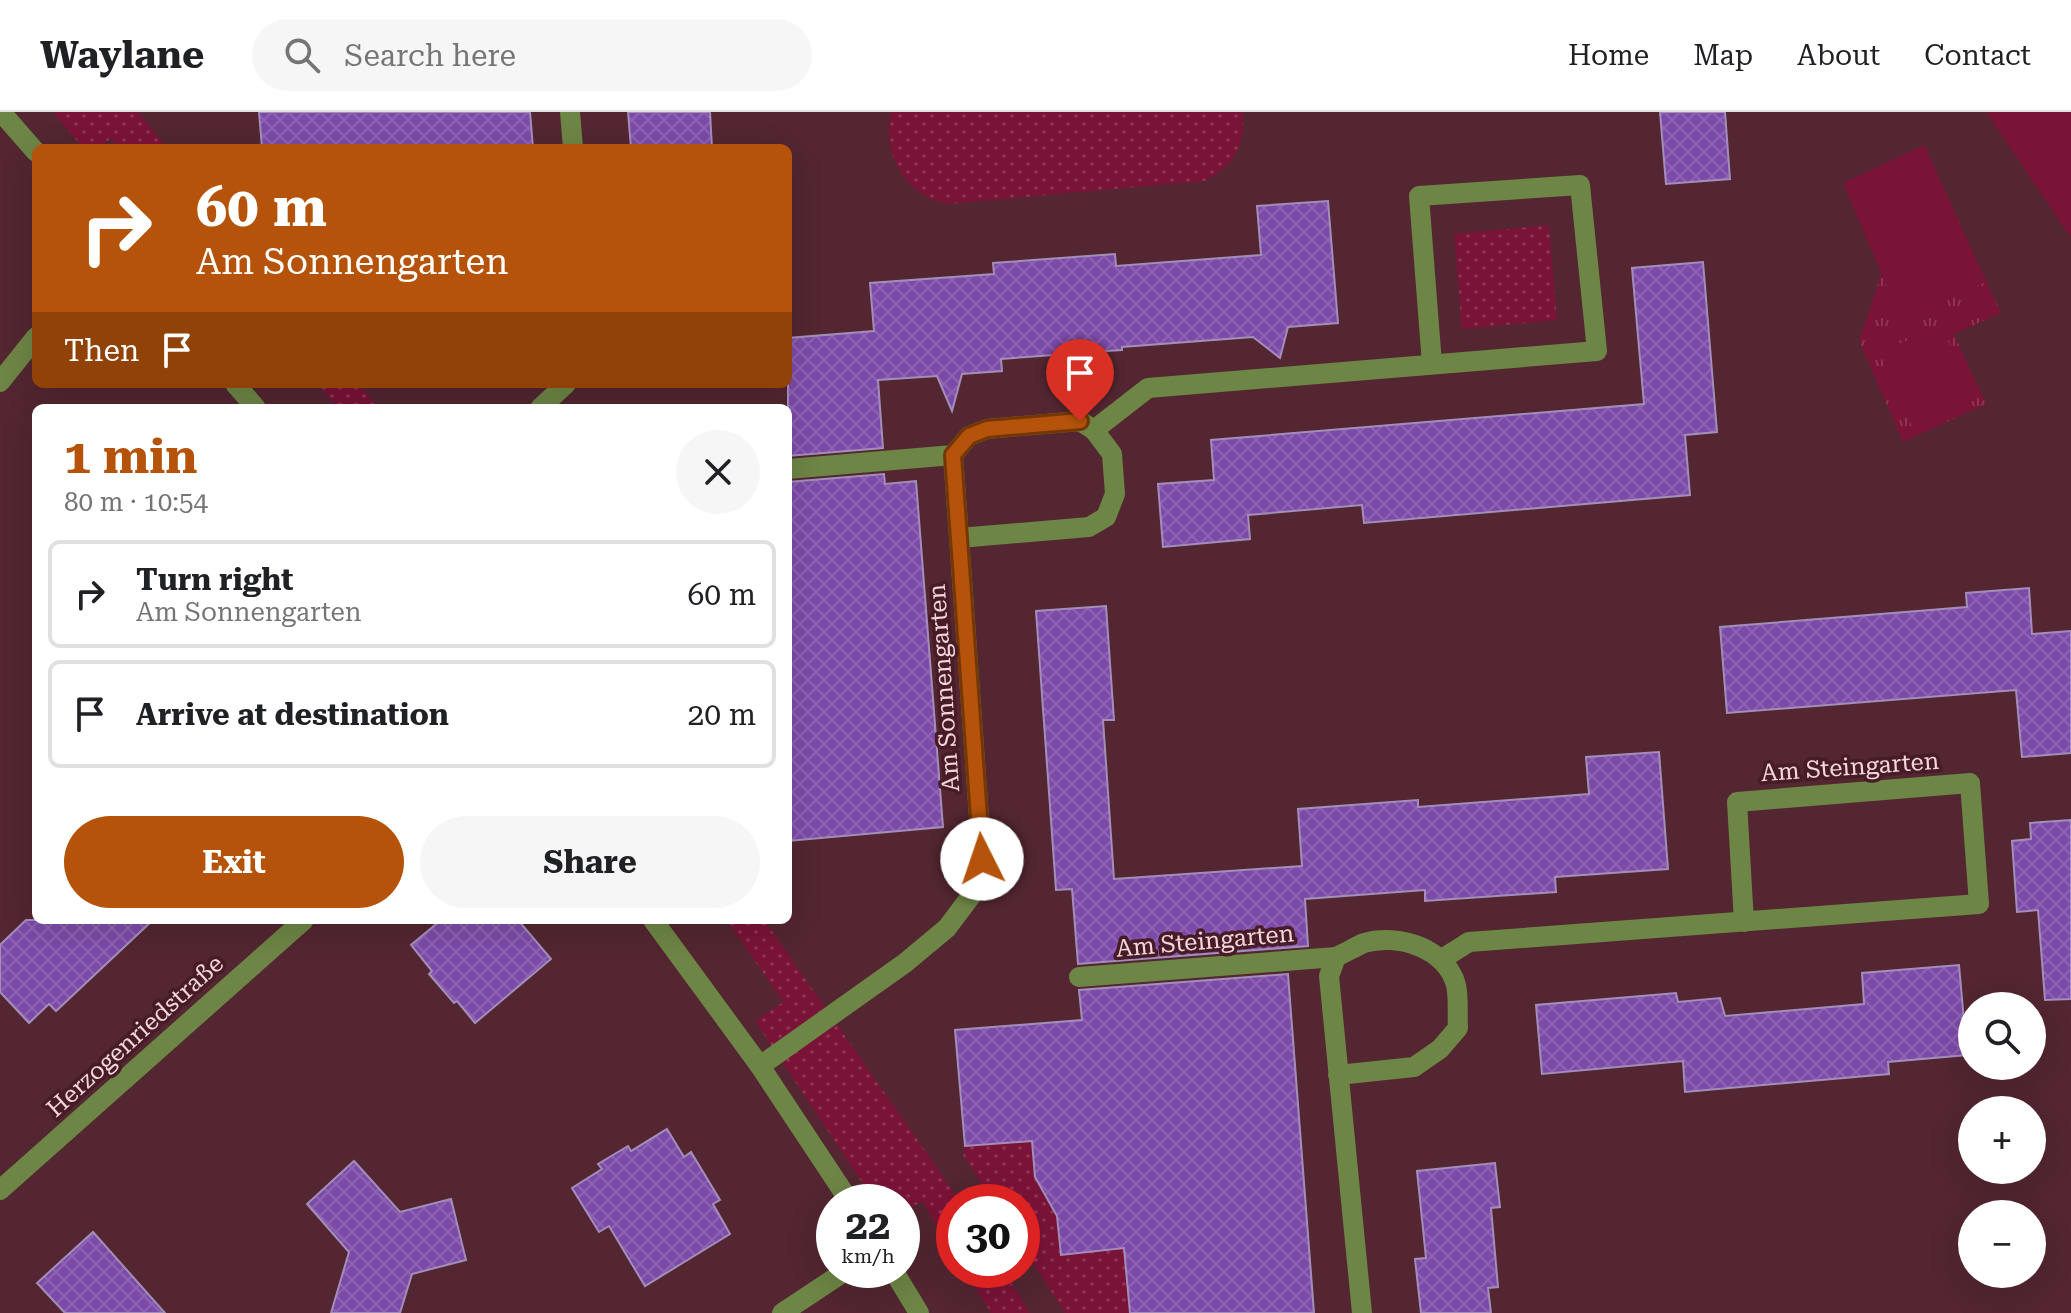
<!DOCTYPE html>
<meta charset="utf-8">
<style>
:root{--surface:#fff;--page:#f6f6f6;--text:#202124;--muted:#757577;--line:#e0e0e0;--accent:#b45309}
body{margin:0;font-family:"Roboto Serif",serif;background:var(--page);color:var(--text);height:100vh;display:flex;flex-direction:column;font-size:30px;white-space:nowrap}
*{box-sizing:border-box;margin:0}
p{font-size:26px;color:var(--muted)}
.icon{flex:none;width:44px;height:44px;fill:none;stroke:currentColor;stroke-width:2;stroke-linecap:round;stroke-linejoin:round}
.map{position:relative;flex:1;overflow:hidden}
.panel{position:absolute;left:32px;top:292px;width:760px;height:520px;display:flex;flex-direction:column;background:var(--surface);border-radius:12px;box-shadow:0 8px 32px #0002}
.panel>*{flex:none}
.banner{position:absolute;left:32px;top:32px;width:760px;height:244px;border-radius:12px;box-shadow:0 8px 32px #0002;background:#b45309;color:#fff;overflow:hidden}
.tools{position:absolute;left:1958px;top:880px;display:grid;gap:16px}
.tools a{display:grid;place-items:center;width:88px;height:88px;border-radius:50%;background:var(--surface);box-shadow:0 8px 32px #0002;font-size:40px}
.speed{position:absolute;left:816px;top:1072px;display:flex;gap:16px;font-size:40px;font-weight:700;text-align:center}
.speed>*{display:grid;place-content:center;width:104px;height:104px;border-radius:50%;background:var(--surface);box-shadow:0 8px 32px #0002;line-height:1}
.speed small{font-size:20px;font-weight:400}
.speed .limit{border:12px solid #d22;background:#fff;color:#111}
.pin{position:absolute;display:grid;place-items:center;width:68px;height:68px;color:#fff;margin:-82px -34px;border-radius:50% 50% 50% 0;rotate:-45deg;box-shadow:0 0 8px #0007}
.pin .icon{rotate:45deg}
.me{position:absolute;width:88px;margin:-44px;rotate:356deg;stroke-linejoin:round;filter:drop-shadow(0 0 6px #0008)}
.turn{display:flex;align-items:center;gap:28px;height:168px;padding:0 32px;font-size:36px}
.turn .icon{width:104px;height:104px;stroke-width:2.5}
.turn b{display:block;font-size:56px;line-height:68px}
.then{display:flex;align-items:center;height:76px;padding:0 32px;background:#0003;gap:16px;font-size:30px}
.round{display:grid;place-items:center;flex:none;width:84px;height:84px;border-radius:42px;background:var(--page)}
.summary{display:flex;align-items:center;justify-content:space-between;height:136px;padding:0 32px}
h1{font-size:48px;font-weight:700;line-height:60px;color:var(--accent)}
.action{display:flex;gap:16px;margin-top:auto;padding:16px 32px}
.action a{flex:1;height:92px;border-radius:48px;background:var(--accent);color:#fff;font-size:32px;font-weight:700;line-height:92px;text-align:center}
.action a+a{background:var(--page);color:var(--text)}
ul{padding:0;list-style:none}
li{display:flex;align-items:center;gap:24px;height:108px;margin:0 16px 12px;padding:0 16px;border:4px solid var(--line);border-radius:12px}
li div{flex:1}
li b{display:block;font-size:30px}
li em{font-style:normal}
header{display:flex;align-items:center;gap:48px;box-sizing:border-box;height:112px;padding:0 40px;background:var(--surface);border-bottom:2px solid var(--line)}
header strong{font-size:38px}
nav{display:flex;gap:44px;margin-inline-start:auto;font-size:28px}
.search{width:560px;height:72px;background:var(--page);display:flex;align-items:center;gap:20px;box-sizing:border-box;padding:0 28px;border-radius:44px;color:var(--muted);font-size:30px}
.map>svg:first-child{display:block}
.grass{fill:url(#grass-dots)}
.park{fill:url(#park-tufts)}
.garden{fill:#7a1338}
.building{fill:url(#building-cross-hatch);stroke:#a38eba;stroke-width:2}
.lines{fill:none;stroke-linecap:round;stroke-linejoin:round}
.minor{stroke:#6d8545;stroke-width:20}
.route-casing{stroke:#753606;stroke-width:20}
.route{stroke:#b45309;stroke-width:14}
.labels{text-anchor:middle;stroke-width:7;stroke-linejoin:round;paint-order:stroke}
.street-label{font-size:24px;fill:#f4d6db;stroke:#471c27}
</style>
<header>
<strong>Waylane</strong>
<div class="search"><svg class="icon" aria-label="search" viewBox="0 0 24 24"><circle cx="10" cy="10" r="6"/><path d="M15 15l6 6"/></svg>Search here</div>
<nav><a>Home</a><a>Map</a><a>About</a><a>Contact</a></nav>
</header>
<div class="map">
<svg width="2071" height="1201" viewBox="0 0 2071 1201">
<defs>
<pattern id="grass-dots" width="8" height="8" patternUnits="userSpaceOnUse" patternTransform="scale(2)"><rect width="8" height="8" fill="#7a1338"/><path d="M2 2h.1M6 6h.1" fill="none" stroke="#8e3554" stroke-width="1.8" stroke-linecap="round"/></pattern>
<pattern id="park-tufts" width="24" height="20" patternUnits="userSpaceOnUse" patternTransform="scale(2)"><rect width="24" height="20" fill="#7a1338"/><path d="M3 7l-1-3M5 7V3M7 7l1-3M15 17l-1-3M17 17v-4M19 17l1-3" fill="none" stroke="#8e3554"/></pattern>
<pattern id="building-cross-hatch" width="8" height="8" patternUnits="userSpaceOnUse" patternTransform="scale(2)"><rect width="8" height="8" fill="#7c4aa8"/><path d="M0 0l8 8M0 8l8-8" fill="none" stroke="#8f63b3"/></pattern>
</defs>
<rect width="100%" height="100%" fill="#532631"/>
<!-- grass -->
<g class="grass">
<polygon points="53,0 138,0 167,36 119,36 111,26 99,36 83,36"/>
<path d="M 891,0 L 1243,0 C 1245,34 1234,54 1204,69 L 947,92 C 904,83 882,42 891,0 Z"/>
<polygon points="1549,113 1557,208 1462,217 1454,122"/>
<polygon points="318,272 359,272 378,296 338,296"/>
<polygon points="727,808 764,808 940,1060 959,1090 954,1090 954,1141 922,1089 902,1101 902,1090 875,1090 755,909 783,890"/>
<polygon points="1032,1029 1035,1065 1057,1104 1124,1136 1130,1201 1065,1201 1022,1134 1022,1090 994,1090 963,1043 965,1034"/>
<polygon points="964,1158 1003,1158 1030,1201 991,1201"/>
</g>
<!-- park -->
<polygon class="park" points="1924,33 2001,201 1954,222 1986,292 1903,330 1859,229"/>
<!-- garden -->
<g class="garden">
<polygon points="1986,0 2071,0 2071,126"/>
<polygon points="1924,33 1986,170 1901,208 1843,71"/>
<polygon points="1941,213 1975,288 1913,316 1879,241"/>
</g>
<!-- building -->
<g class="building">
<polygon points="259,0 530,0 533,36 262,36"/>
<polygon points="628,0 710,0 712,36 631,36"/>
<polygon points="1660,0 1725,0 1730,67 1666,72"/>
<polygon points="1328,89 1338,211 1288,215 1280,246 1253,225 1122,235 1122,238 1090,240 1074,271 1054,243 1001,247 1002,259 962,262 952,299 937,264 878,268 883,336 788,344 788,226 874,219 870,171 994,162 993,151 1115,142 1116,154 1261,143 1257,94"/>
<polygon points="1703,150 1717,320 1685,323 1690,383 1364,411 1362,393 1248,403 1250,427 1163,435 1158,372 1214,368 1211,328 1644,292 1632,156"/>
<polygon points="884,362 885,372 916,369 943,715 788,729 788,370"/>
<polygon points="2029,476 2032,522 2071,519 2071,641 2022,645 2016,578 1727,601 1720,515 1967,495 1966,481"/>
<polygon points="1106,494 1114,608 1103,608 1114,767 1302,754 1298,697 1418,688 1418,695 1589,682 1586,645 1659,640 1668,757 1555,765 1556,780 1425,789 1425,778 1305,787 1308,834 1078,852 1072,777 1056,778 1036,499"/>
<polygon points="2071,708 2071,887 2045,888 2038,798 2017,800 2012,729 2031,727 2030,711"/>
<polygon points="26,808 153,808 56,899 49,892 29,911 0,880 0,833"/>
<polygon points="441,808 518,808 551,847 475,911 457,889 454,891 429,862 432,859 411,833"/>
<polygon points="1959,853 1967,943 1888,950 1889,962 1685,980 1683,949 1542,962 1536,893 1676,881 1678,890 1720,886 1725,904 1864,892 1862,861"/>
<polygon points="1288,862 1314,1201 1130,1201 1124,1136 1061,1143 1057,1104 1035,1065 1032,1029 965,1034 955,918 1082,908 1079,878"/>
<polygon points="667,1017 684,1045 691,1040 720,1088 713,1092 730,1122 645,1174 609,1114 599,1120 572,1076 602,1057 598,1052 628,1034 631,1039"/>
<polygon points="354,1049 400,1100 451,1087 466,1148 412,1162 400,1201 331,1201 349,1140 307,1092"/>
<polygon points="1495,1051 1500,1095 1491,1096 1498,1175 1488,1176 1491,1201 1421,1201 1415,1147 1426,1146 1417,1059"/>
<polygon points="93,1120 165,1201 65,1201 37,1171"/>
</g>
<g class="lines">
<!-- minor -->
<g class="minor">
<polyline points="1,0 36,40"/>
<polyline points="570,0 573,36"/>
<polyline points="0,270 36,225"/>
<polyline points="235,272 256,296"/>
<polyline points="540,296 566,272"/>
<polyline points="1094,318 1148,276 1597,239 1580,73 1419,84 1432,252"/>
<polyline points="788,357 953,343"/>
<polyline points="653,808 760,954 850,1090"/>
<polyline points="1442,847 1469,830 1979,792 1970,671 1737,690 1744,810"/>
<polyline points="1079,865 1336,845"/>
<polyline points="760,954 905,851 947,816 971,784 982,747 959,426 1089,415 1106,405 1115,382 1112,342 1094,318 1080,309 987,317 969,324 953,343 959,426"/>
<path d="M 1338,963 L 1414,955 L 1440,937 L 1458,916 C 1457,903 1459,886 1456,873 C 1446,836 1398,821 1364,831 C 1355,835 1345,841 1336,845 L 1329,864 L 1362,1201"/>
<polyline points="0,1078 304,808"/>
<polyline points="893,1158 919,1201"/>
<polyline points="782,1201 847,1158"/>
</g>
</g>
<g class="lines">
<!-- route casing -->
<g class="route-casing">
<polyline id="route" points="982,747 953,343 969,324 987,317 1080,309"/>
</g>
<!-- route -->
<use href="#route" class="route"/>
</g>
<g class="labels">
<!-- street labels -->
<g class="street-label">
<text transform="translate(944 576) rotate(-94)" y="8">Am Sonnengarten</text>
<text transform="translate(1850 655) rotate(-4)" y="8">Am Steingarten</text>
<text transform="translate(1205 829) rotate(-5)" y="8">Am Steingarten</text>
<text transform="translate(135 924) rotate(-42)" y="8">Herzogenriedstraße</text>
</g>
</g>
</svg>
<div class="tools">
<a><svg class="icon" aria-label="search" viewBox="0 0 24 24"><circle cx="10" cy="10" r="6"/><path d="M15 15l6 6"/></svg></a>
<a>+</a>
<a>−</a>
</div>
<div class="speed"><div>22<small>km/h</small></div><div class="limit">30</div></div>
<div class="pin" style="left:1080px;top:309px;background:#d93025"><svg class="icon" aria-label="arrive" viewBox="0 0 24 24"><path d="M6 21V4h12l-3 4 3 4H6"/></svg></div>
<svg class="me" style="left:982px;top:747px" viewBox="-20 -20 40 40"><circle r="19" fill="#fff"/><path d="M0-13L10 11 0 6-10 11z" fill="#b45309"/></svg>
<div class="banner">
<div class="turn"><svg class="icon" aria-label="right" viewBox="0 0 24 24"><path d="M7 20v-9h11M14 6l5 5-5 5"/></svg><div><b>60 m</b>Am Sonnengarten</div></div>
<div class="then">Then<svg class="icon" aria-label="arrive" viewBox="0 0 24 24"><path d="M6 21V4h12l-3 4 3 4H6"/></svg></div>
</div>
<section class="panel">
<div class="summary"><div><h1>1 min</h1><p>80 m · 10:54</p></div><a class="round"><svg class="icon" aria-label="close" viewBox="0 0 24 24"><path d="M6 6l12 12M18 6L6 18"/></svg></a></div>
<ul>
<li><svg class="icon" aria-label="right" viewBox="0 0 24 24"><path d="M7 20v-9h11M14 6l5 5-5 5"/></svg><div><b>Turn right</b><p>Am Sonnengarten</p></div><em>60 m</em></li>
<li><svg class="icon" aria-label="arrive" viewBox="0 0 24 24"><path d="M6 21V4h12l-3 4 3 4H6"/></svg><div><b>Arrive at destination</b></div><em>20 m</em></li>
</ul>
<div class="action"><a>Exit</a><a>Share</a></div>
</section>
</div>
